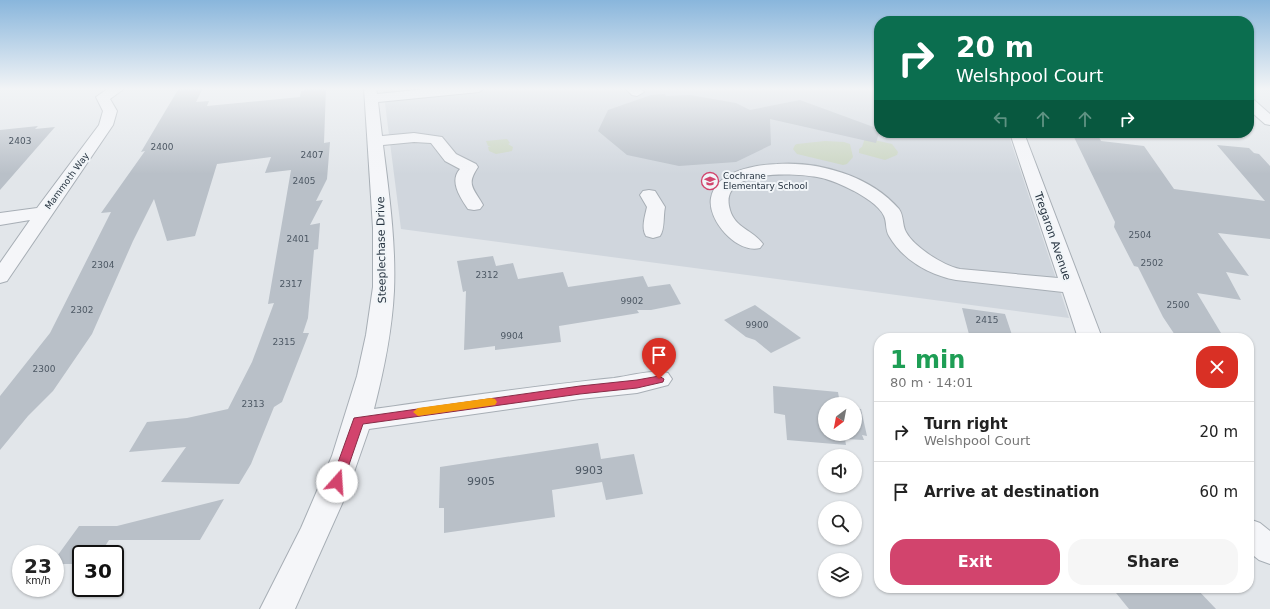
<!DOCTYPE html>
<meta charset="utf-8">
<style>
:root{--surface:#fff;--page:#f6f6f6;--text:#222;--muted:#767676;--line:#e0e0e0;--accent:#d2446d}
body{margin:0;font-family:"DejaVu Sans",sans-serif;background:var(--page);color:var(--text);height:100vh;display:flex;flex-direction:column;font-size:15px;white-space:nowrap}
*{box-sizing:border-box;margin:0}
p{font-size:13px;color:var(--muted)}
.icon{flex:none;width:22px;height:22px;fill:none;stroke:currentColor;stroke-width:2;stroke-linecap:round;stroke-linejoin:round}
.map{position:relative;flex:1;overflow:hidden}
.sheet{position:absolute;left:874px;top:333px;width:380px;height:260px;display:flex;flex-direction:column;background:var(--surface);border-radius:16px;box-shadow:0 1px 3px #0004}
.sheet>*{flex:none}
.top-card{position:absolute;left:874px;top:16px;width:380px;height:122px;border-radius:16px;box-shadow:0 1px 3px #0004;background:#0b6e4f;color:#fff;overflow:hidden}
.needle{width:26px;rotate:212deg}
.tools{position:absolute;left:818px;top:397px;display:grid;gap:8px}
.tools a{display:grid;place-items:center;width:44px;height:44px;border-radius:50%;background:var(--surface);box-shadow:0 1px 3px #0004;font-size:20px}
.speed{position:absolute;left:12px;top:545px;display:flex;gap:8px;font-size:20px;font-weight:700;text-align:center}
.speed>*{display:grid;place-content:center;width:52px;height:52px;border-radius:50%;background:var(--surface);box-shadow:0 1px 3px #0004;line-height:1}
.speed small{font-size:10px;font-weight:400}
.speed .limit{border:2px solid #111;border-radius:6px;background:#fff;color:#111}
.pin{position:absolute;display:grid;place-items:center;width:34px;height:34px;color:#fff;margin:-41px -17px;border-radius:50% 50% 50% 0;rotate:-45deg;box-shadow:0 0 4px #0007}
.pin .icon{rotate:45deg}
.me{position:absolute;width:44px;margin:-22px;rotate:19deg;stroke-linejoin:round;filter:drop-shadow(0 0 3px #0008)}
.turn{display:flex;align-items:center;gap:14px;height:84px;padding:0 16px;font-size:18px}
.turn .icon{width:52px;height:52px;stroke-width:2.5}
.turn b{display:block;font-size:28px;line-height:34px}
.lanes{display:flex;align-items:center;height:38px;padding:0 16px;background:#0003;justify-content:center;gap:20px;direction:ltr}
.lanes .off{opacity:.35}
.round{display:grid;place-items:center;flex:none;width:42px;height:42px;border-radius:16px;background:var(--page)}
.overview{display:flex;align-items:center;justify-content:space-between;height:68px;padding:0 16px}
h1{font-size:24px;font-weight:700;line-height:30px;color:#1e9e55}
.cta{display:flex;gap:8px;margin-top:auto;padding:8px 16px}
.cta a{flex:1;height:46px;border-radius:16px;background:var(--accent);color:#fff;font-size:16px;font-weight:700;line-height:46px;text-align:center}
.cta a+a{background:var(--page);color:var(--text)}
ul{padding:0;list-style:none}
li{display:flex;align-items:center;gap:12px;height:60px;padding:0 16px;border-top:1px solid var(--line)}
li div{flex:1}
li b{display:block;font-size:15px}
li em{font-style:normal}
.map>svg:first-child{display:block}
.built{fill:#d0d6dd}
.green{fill:#cad5c2}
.building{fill:#b9c0c8}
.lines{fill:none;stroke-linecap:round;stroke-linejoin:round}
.minor-casing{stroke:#a7aeb5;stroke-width:2}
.minor{fill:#f5f6f9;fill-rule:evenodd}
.route{fill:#d2446d;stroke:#882c47}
.slow{fill:#f59e0b}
.labels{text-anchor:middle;stroke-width:4;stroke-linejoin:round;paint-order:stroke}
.number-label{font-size:9px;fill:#4d5864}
.far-poi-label{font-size:9px;fill:#293643;stroke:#f1f5f8;text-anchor:start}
.far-street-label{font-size:9px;fill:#293643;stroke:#f1f5f8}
.street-label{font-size:11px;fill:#293643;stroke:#f1f5f8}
.near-number-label{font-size:11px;fill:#4d5864}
</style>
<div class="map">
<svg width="1270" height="609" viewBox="0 0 1270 609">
<rect width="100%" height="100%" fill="#e2e6ea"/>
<!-- built -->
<polygon class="built" points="383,88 879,88 879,133 1008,133 1069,318 401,229"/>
<!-- green -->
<g class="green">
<polygon points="865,138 892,144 898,152 897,155 885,160 859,153 859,149 862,147"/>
<polygon points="507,139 510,143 508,144 513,147 512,151 496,154 489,151 488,147 491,146 488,146 486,141"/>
<polygon points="825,141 844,142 850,144 853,157 847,164 843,165 797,154 793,149 795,145 797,144"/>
</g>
<!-- building -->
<g class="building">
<polygon points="179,88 203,88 196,102 209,101 207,106 300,97 301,91 304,91 304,88 326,88 324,143 330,142 327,179 316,201 323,200 310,225 320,223 318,249 314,250 308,318 303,333 309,333 282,402 274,407 251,464 239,484 161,482 186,447 129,452 147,422 187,418 228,409 252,362 274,303 268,304 291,170 265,173 271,157 217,164 195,236 167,241 154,199 133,241 92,334 53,391 28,416 0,450 0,396 50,333 111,212 101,213 145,151 141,152"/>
<polygon points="665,94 666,96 690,95 736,103 750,110 800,100 879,129 879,133 876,143 770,119 771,145 736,162 679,166 627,155 598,131 608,110 651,95"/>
<polygon points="38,126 35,129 55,127 0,190 0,130"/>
<polygon points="1072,133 1097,133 1101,141 1144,146 1174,189 1265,201 1217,145 1249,148 1254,153 1259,154 1270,166 1270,239 1218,233 1249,276 1226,272 1241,300 1197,293 1224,338 1177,338 1163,317 1138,267 1134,266 1114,227 1115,222"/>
<polygon points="493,256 496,266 513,263 518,279 563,272 568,287 643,276 648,287 670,284 681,304 651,310 637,310 639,313 559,326 561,342 495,350 495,346 464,350 466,291 463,292 457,261"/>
<polygon points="755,305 769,315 801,338 771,353 755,340 746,337 724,320"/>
<polygon points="962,308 1005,314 1013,338 970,338"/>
<polygon points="773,386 838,392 840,404 825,404 825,434 855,434 855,409 861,409 867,436 862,435 864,440 845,439 846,445 787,440 785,415 774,413"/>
<polygon points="598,443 601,459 634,454 643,494 606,500 602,482 552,490 555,517 444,533 444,508 439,508 440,467"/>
<polygon points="224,499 200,540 109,540 100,554 81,554 81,564 55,564 55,559 79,526 117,526"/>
<polygon points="1112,588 1196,588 1216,609 1129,609"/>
</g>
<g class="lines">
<!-- minor casing -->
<g class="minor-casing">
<g id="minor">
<polygon points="109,88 125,88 110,99 117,111 113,125 7,281 0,283 0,263 30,220 0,225 0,213 37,208 99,125 103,111 96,97"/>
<path d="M 364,88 L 376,88 L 377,94 L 437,88 L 485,88 L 479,92 L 378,102 L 382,136 L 414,133 L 442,137 L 456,154 L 476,164 L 478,167 C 466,185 473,187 483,205 L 480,209 L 474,210 L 468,209 C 460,197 449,181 460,169 L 445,161 L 431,143 L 414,142 L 383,145 C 389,193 396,243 394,291 C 392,331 384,370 374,409 C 454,398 534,386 614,378 C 630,376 653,369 668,373 L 672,379 L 668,385 L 637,393 L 580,399 L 369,429 L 346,495 L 295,609 L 260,609 L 301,528 L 332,456 L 357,376 L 366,335 L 373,287 L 373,228 Z"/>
<polygon points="625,88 640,88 644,92 637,96 632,95"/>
<polygon points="1249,99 1254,100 1270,114 1270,125 1265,124 1249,110"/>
<path d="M 1010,133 L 1024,133 L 1102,338 L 1078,338 L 1063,292 L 956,280 C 929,275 903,260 889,236 C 885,229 887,222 884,216 C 879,205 863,196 854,191 C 842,185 830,179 817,177 C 794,173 717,168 730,210 C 735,228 753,230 763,244 L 760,248 C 737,254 707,220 711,198 C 716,171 755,165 777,164 C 819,161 871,176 899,209 C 904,216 902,225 906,232 C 914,247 944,266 960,269 L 1058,278 Z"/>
<path d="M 649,190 L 655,191 L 665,207 C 663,216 665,229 660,236 L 653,238 L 646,236 C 641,228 645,216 647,207 L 640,195 L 643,191 Z"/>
<polygon points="1249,519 1260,523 1270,531 1270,564 1259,560 1249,552"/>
</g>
</g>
<!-- minor -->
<use href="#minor" class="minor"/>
</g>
<!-- sky -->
<linearGradient id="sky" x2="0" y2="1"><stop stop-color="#89b6dc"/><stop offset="0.51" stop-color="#f2f4f6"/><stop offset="1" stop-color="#f2f4f6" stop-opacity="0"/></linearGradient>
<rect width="1270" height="174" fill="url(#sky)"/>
<!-- route -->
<polygon class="route" points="659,376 664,379 663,382 637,388 580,394 363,424 342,485 337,487 333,485 331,482 354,418 580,386 637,380"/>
<!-- slow -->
<polygon class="slow" points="491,398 495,399 497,402 495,405 418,416 413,412 418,408"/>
<!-- icons -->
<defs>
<g id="school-ring" transform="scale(0.9)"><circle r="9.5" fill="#f1f5f8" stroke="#d2446d" stroke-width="1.5"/><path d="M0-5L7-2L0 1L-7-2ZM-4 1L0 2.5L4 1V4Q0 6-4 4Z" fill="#d2446d"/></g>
</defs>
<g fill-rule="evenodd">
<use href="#school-ring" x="710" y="181"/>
</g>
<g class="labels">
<!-- number labels -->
<g class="number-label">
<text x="20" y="144">2403</text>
<text x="162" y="150">2400</text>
<text x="312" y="158">2407</text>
<text x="304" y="184">2405</text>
<text x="1140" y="238">2504</text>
<text x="298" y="242">2401</text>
<text x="1152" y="266">2502</text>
<text x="103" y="268">2304</text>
<text x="487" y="278">2312</text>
<text x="291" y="287">2317</text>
<text x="632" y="304">9902</text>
<text x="1178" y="308">2500</text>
<text x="82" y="313">2302</text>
<text x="987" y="323">2415</text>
<text x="757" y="328">9900</text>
<text x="512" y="339">9904</text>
<text x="284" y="345">2315</text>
<text x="44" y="372">2300</text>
<text x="253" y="407">2313</text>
</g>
<!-- far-poi labels -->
<g class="far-poi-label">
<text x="723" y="179">Cochrane<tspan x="723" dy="10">Elementary School</tspan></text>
</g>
<!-- far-street labels -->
<g class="far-street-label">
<text transform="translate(67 181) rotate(-54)" y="3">Mammoth Way</text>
</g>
<!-- street labels -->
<g class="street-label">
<text transform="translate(1053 236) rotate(71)" y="4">Tregaron Avenue</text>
<text transform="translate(381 250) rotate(-91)" y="4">Steeplechase Drive</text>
</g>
<!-- near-number labels -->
<g class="near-number-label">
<text x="589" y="474">9903</text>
<text x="481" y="485">9905</text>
</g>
</g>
</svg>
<div class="tools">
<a><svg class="needle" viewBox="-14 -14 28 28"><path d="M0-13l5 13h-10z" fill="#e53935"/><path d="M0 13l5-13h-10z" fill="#767676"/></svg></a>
<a><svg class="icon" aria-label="sound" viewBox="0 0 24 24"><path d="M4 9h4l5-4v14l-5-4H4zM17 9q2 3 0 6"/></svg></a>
<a><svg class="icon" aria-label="search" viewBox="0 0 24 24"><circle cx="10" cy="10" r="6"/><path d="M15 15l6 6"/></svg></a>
<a><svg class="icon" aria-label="layers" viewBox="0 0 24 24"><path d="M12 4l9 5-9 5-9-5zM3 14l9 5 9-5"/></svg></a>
</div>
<div class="speed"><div>23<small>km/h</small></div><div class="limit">30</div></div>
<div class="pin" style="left:659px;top:379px;background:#d93025"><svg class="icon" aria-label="arrive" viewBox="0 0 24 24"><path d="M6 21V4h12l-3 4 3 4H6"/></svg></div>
<svg class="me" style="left:337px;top:482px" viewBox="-20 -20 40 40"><circle r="19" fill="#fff"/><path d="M0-13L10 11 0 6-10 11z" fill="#d2446d"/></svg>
<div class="top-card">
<div class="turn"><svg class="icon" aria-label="right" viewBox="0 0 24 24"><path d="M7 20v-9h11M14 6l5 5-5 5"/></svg><div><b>20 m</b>Welshpool Court</div></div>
<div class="lanes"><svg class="icon off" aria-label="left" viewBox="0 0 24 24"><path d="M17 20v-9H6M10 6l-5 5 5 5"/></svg><svg class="icon off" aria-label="ahead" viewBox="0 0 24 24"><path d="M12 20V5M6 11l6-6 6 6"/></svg><svg class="icon off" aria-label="ahead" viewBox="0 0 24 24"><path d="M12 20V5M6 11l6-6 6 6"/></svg><svg class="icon" aria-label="right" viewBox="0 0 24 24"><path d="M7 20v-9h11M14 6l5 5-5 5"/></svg></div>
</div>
<section class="sheet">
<div class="overview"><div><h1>1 min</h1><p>80 m · 14:01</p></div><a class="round" style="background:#d93025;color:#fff"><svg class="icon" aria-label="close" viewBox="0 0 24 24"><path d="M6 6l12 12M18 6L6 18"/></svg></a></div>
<ul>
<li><svg class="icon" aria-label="right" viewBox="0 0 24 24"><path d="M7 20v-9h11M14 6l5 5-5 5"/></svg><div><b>Turn right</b><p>Welshpool Court</p></div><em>20 m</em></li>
<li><svg class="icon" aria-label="arrive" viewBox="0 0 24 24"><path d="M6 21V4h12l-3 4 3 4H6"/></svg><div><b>Arrive at destination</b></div><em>60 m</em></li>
</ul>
<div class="cta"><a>Exit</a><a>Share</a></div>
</section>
</div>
